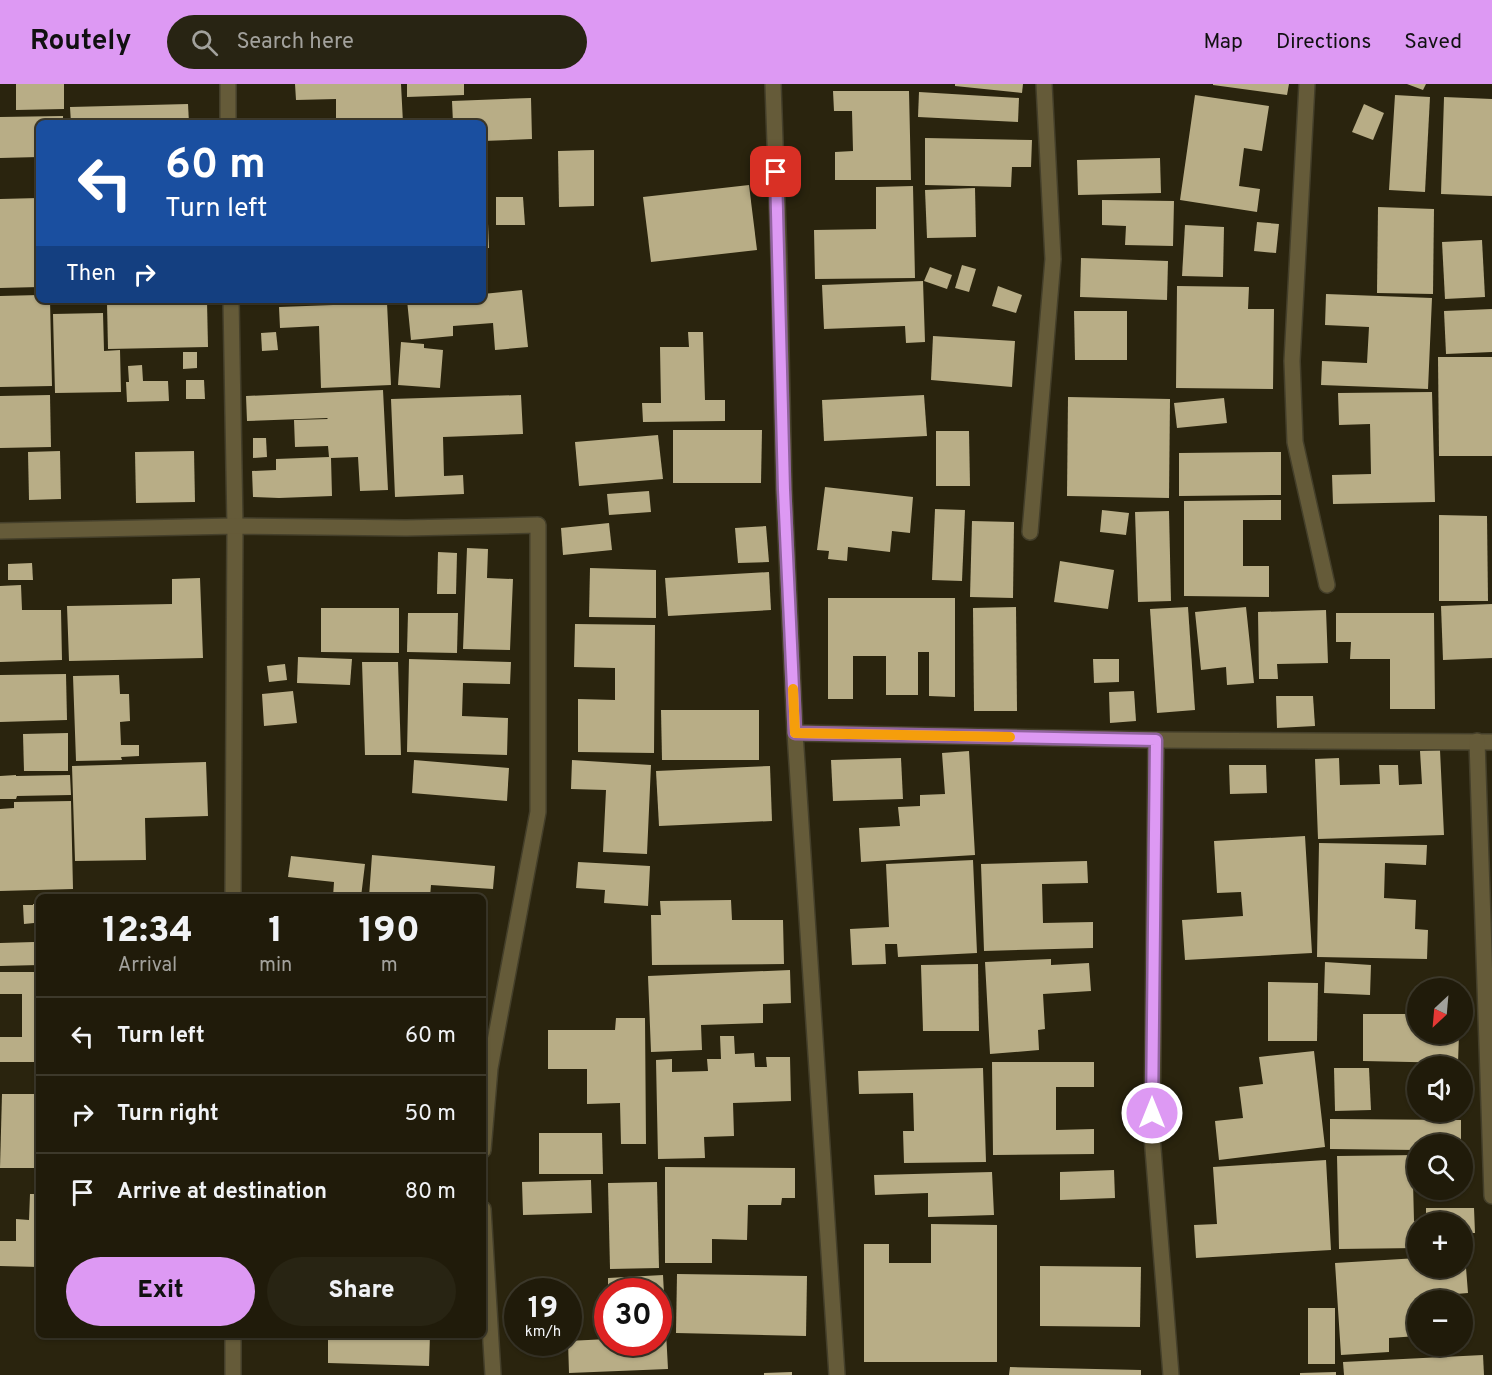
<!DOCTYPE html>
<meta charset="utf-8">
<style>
:root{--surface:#201b0a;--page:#282413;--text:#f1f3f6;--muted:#a2a19c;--line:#3d392b;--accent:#dd99f3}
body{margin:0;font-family:Overpass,sans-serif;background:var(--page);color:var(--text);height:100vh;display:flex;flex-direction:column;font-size:22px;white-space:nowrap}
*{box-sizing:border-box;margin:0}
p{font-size:20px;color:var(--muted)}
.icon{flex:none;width:33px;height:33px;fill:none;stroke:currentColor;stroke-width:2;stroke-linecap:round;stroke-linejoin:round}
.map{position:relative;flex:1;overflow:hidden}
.details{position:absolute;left:36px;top:810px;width:450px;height:444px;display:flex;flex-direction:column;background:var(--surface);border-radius:9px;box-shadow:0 2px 4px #0004,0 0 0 2px var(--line)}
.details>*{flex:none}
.banner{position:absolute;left:36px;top:36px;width:450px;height:183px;border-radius:9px;box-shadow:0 2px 4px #0004,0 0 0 2px var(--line);background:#1a4fa0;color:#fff;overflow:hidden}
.needle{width:39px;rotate:206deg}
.fabs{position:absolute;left:1407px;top:894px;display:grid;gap:12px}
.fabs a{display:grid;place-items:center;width:66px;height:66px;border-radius:50%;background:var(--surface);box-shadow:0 2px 4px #0004,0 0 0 2px var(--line);font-size:30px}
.speed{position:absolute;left:504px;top:1194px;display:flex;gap:12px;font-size:30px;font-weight:700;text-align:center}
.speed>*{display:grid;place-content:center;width:78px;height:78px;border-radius:50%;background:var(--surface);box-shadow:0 2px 4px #0004,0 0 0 2px var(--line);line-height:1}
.speed small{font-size:15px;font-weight:400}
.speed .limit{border:9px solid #d22;background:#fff;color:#111}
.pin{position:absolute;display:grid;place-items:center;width:51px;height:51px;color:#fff;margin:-26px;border-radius:12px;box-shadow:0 3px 9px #0006}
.me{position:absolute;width:66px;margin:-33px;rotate:0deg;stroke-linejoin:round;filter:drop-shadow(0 0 4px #0008)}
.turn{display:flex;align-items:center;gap:21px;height:126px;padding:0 30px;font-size:27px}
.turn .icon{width:78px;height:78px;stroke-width:2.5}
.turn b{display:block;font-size:42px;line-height:51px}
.then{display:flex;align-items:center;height:57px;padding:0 30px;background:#0003;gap:12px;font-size:22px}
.eta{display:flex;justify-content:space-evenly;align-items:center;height:102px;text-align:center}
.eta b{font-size:36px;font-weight:800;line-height:42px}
.button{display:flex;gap:12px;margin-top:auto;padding:12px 30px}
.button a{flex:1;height:69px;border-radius:36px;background:var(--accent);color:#111;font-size:24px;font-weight:800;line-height:69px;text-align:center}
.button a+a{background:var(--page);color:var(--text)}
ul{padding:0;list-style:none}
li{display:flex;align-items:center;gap:18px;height:78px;padding:0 30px;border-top:2px solid var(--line)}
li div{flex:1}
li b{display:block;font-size:22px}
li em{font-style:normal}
header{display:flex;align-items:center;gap:36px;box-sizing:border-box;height:84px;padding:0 30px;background:var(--accent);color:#111}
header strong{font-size:28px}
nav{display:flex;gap:33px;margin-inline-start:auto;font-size:21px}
.search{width:420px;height:54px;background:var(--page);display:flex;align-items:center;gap:15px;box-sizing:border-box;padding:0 21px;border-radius:33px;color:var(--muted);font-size:22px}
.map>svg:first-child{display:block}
.building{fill:#b8ad86}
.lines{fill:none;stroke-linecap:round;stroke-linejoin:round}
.minor-casing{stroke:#443f2a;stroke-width:18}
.minor{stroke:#655b39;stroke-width:15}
.route-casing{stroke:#90639e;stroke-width:15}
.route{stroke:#dd99f3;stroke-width:10}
.slow{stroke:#f59e0b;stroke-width:10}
</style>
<header>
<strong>Routely</strong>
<div class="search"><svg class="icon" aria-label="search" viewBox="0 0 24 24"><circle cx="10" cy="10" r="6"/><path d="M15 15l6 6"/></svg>Search here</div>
<nav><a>Map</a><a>Directions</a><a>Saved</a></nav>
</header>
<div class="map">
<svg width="1492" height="1291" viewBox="0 0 1492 1291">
<rect width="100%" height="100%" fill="#2a240e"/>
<!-- building -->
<g class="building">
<polygon points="16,0 64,0 64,25 16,26"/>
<polygon points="295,0 401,0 403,39 264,39 264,37 336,34 336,15 296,16"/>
<polygon points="407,0 464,0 464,11 407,13"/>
<polygon points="955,0 1023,0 1022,9 955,2"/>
<polygon points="1213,0 1289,0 1287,11 1213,1"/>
<polygon points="1407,0 1426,0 1423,6"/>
<polygon points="833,7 909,7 911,96 835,96 835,68 853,67 852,27 834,27"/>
<polygon points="919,8 1019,14 1018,38 918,33"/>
<polygon points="1195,11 1269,22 1262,67 1244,64 1239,102 1260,105 1257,128 1180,116"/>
<polygon points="1395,11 1430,13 1425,108 1389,106"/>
<polygon points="1444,13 1492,15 1492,112 1441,110"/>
<polygon points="531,14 532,55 483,57 483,39 453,39 452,17"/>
<polygon points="188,20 189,39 71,39 70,23"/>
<polygon points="1364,20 1384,29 1373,56 1352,48"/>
<polygon points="63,32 63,39 39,39 39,73 0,74 0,33"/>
<polygon points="925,54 1032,56 1031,83 1012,83 1011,103 925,101"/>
<polygon points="594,66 594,122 559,123 558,67"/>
<polygon points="1160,74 1161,109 1078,111 1077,76"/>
<polygon points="749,101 757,166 651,178 643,113"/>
<polygon points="913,102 915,194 815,195 814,146 876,145 876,103"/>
<polygon points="975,104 976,153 927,154 925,106"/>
<polygon points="496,113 523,113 525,141 496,141"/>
<polygon points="39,114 39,203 0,204 0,115"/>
<polygon points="483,115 487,115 489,164 483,164"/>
<polygon points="1102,116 1174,117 1173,162 1125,161 1126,142 1102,141"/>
<polygon points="1378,123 1434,125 1433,210 1377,209"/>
<polygon points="1257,138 1279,140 1276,169 1254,167"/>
<polygon points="1185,141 1224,143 1223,193 1182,192"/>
<polygon points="1482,156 1485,213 1445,215 1442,158"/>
<polygon points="1081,174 1168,177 1167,216 1080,213"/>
<polygon points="962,181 976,185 969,208 955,204"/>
<polygon points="930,183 952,191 947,205 924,197"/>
<polygon points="923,197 925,258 906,259 905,242 824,245 822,201"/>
<polygon points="998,202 1022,211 1016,229 992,222"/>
<polygon points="1177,202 1249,203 1248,225 1274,225 1273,305 1176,304"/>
<polygon points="522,206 528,263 495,266 493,239 453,242 453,252 411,256 407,216 483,216 483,210"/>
<polygon points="1326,210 1432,214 1428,305 1321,301 1322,277 1367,279 1369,243 1325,241"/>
<polygon points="39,211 39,216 50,216 52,302 0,303 0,212"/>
<polygon points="207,217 208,263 108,265 107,219"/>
<polygon points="387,219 391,301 321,304 319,242 280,244 279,223"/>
<polygon points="1492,225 1492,268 1446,270 1444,227"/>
<polygon points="1074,227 1127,227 1127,276 1075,276"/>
<polygon points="103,229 104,267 120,266 121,308 55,309 53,230"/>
<polygon points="276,248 278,266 262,267 261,249"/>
<polygon points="688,248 703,248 705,316 725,316 725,337 643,338 642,319 661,319 660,263 689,263"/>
<polygon points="933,252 1015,257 1012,303 931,296"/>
<polygon points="401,258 424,260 424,264 443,266 440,304 398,301"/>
<polygon points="183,268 197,268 197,284 183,285"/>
<polygon points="1438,273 1492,273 1492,372 1439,372"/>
<polygon points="142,281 143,297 168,297 169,317 127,318 126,298 129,298 128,282"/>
<polygon points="186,296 204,296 205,315 186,315"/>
<polygon points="383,306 388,406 360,407 358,373 331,374 332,412 279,414 253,413 252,387 276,386 276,375 329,373 328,362 295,363 294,336 328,335 327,334 247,337 246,312"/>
<polygon points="1432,308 1435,418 1333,420 1332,391 1371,390 1370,340 1339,341 1338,309"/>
<polygon points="50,311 51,363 0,364 0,312"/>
<polygon points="521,311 523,350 443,353 444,392 463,391 464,410 395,413 391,315"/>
<polygon points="924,311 927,352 824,357 822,316"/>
<polygon points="1068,313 1170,315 1169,414 1067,412"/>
<polygon points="1224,314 1227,339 1177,344 1174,319"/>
<polygon points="673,346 762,346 761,399 673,399"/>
<polygon points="936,347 969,347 970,402 936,402"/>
<polygon points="658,351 663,395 579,402 575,358"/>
<polygon points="253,354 266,354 267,373 253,374"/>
<polygon points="60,367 61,415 29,416 28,368"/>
<polygon points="194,367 195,418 136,419 135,368"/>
<polygon points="1281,368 1281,411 1179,412 1179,369"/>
<polygon points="825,403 913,413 910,449 892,447 890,468 848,463 847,477 828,475 829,467 817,466"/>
<polygon points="649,407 651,428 609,431 607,410"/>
<polygon points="1281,416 1281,436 1243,436 1243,482 1269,482 1269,513 1184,512 1184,417"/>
<polygon points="935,425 965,426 962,497 932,496"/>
<polygon points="1102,426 1129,429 1126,451 1100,448"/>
<polygon points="1169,427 1171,517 1138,518 1135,428"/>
<polygon points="1439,431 1487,432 1488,517 1439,517"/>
<polygon points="972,437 1014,438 1013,514 970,513"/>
<polygon points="609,439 612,466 563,471 561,444"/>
<polygon points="766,442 769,478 738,479 735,444"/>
<polygon points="467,464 488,465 487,494 513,495 510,566 463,565"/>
<polygon points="438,468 457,469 456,510 437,510"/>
<polygon points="1060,477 1114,486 1108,525 1054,518"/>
<polygon points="32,479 33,496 8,496 8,480"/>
<polygon points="590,484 656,486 656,534 589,533"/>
<polygon points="769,488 771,526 668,532 665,494"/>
<polygon points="200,494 203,574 69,577 67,522 172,520 172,495"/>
<polygon points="21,501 22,526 61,526 62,576 0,578 0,502"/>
<polygon points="828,514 955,514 955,613 929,612 929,568 918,568 918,611 886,611 886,572 853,572 853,615 828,615"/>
<polygon points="1492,520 1492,574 1443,576 1441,522"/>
<polygon points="1016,523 1017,627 974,627 973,524"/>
<polygon points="1188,523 1195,626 1157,629 1150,525"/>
<polygon points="1246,523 1254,599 1227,601 1226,583 1201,586 1195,528"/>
<polygon points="321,524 399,524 399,569 321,568"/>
<polygon points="1326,526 1328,579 1277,580 1278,595 1259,595 1258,528"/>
<polygon points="408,529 458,529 457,569 407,568"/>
<polygon points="1336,529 1434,529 1435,625 1390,625 1390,575 1350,575 1351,558 1336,558"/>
<polygon points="575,540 655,541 654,669 578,668 578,615 615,616 615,584 574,583"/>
<polygon points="298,573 352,575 350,601 297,599"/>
<polygon points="409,575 511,578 510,600 463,599 462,632 508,634 507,671 407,668"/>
<polygon points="1093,575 1119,575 1119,598 1094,599"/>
<polygon points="362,578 398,578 401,671 365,671"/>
<polygon points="285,580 287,596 269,598 267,582"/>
<polygon points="66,590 67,636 0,638 0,591"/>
<polygon points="119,591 120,610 129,610 130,637 120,638 121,661 139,661 139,672 121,673 122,676 76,677 73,592"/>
<polygon points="293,607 297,639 264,642 262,610"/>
<polygon points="1134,607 1136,637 1110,639 1109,608"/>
<polygon points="1276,612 1313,612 1315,642 1277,644"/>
<polygon points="661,626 759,626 759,676 662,676"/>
<polygon points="68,649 68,687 24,687 23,650"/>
<polygon points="1440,666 1444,751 1318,755 1315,675 1339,674 1340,701 1380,700 1379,681 1398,681 1399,701 1422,700 1420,667"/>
<polygon points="969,667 975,771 861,778 859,744 900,742 898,723 920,722 920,711 945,710 942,669"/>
<polygon points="901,674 903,715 833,717 831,676"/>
<polygon points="414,676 509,684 507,717 412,709"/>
<polygon points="572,676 651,681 647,770 603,768 606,706 571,705"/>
<polygon points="206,678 208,732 145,734 146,776 75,777 72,682"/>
<polygon points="1229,681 1266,681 1267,709 1230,710"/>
<polygon points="770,682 772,737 659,742 656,687"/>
<polygon points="16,691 16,692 70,691 71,711 17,712 16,715 0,715 0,692"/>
<polygon points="71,717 73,805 0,807 0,725 14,724 14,718"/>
<polygon points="1305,752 1312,869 1185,876 1182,836 1243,832 1241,808 1217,809 1214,757"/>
<polygon points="1319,759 1427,761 1426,781 1385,779 1384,814 1416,816 1415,845 1428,846 1427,875 1317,873"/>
<polygon points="372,771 495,782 493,805 431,801 430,813 369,813"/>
<polygon points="291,772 365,780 361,813 333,813 334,798 288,793"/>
<polygon points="973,776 977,869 898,873 897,860 885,860 886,880 852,881 850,845 889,843 886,780"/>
<polygon points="1087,777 1088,799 1042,800 1043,839 1093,838 1093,864 984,867 981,780"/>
<polygon points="578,778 650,782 648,822 604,819 605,806 576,804"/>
<polygon points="731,816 732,836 783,836 784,880 652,881 651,831 661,831 660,817"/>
<polygon points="33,820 39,820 39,881 0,882 0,859 34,858 34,839 24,840 23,821 33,821"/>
<polygon points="1051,875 1051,881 1089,879 1091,907 1043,910 1045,945 1038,946 1039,966 990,970 985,878"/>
<polygon points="1325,878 1371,881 1370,911 1324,909"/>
<polygon points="978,880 979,947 923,947 921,881"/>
<polygon points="790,886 791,919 763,920 763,939 701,941 702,966 651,968 648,892"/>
<polygon points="0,888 39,888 39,978 0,978 0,953 22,953 22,910 0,910"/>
<polygon points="1268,898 1318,899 1317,957 1268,957"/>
<polygon points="1363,930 1418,930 1418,950 1459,950 1458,979 1363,977"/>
<polygon points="616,934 645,934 646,1060 621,1060 620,1019 587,1020 587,985 548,985 548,946 615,946"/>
<polygon points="720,952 734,952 735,970 754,969 755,983 767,983 766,973 790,973 791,1017 733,1019 734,1052 704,1053 705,1074 658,1075 656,976 672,975 672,988 708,987 707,975 721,975"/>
<polygon points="1314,967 1325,1063 1219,1076 1215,1037 1243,1034 1239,1003 1263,1000 1259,973"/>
<polygon points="992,978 1094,978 1094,1003 1056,1003 1056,1046 1094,1045 1094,1070 993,1071"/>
<polygon points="983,984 986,1078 904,1079 903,1047 914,1047 913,1009 859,1010 858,987"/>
<polygon points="1334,984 1369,984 1371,1026 1335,1027"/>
<polygon points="2,1010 39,1010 39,1084 0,1084"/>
<polygon points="1330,1035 1461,1036 1461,1060 1418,1060 1418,1066 1330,1065"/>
<polygon points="539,1049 602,1049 603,1090 539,1090"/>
<polygon points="1418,1071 1418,1098 1413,1098 1414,1137 1418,1138 1418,1164 1339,1165 1337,1072"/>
<polygon points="1462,1071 1468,1071 1469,1088 1462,1088"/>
<polygon points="1326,1076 1331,1166 1196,1174 1194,1141 1217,1140 1213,1083"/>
<polygon points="665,1083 795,1084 795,1114 782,1114 781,1121 748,1121 747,1156 712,1155 712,1179 665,1179"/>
<polygon points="1114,1086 1115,1114 1060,1116 1060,1088"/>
<polygon points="992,1088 994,1131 928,1133 928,1109 875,1111 874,1091"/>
<polygon points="591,1096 592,1129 523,1131 522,1098"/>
<polygon points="657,1098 659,1184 610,1185 608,1099"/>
<polygon points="30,1110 39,1110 39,1183 0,1182 0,1157 16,1157 16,1135 29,1136"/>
<polygon points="1426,1124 1474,1124 1475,1149 1462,1149 1462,1138 1426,1138"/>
<polygon points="931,1140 997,1141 997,1278 864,1278 864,1160 889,1160 889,1179 931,1179"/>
<polygon points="1462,1171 1465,1171 1468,1209 1431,1212 1431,1216 1418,1216 1418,1252 1389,1254 1389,1268 1341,1271 1335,1179 1418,1174 1418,1184 1462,1184"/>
<polygon points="1040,1182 1141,1183 1140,1243 1040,1242"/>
<polygon points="677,1190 807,1192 806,1252 676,1249"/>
<polygon points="663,1191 668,1285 569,1289 568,1257 608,1255 608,1258 658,1258 658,1208 608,1208 608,1194"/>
<rect x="1308" y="1224" width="27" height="56"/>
<polygon points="328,1251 430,1251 429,1282 328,1279"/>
<polygon points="1483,1271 1484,1291 1344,1291 1343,1278"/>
<polygon points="1010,1283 1141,1286 1141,1291 1009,1291"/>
<polygon points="792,1288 792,1291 764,1291 764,1289"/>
<polygon points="1336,1288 1336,1291 1300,1291 1300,1289"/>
</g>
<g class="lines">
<!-- minor casing -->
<g class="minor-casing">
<g id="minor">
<polyline points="228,0 228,39"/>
<polyline points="773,0 779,175 784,406 795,649 837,1291"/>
<polyline points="1307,0 1292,277 1295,358 1327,501"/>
<polyline points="231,216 235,442 233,813"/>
<polyline points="0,447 235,442 406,444 538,441 538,728 490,984 483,1066"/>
<polyline points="1030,448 1053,175 1044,0"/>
<polyline points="795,649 1156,656 1492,658"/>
<polyline points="1156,656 1152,1052 1171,1291"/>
<polyline points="1477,657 1492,1112"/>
<polyline points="483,1125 493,1291"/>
<polyline points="233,1251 233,1291"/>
</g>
</g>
<!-- minor -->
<use href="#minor" class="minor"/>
</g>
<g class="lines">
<!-- route casing -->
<g class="route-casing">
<polyline id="route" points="776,88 784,406 795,649 1156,656 1152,1029"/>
</g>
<!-- route -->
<use href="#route" class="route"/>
<!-- slow -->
<polyline class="slow" points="793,605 795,649 1010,653"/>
</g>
</svg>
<div class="fabs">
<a><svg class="needle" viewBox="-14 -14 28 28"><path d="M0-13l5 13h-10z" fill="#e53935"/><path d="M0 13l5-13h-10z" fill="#a2a19c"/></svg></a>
<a><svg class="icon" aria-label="sound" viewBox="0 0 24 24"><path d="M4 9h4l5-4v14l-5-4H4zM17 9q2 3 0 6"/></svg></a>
<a><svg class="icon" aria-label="search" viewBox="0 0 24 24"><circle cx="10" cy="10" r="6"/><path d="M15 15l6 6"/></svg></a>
<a>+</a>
<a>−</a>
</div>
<div class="speed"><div>19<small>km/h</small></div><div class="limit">30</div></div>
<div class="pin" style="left:776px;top:88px;background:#d93025"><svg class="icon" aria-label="arrive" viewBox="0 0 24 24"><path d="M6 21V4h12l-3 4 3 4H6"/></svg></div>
<svg class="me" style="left:1152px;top:1029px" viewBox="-20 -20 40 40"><circle r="17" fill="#dd99f3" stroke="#fff" stroke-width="3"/><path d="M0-11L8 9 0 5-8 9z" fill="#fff"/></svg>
<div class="banner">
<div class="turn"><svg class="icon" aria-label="left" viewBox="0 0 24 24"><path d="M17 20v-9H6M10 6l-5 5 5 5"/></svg><div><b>60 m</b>Turn left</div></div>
<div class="then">Then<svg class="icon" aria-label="right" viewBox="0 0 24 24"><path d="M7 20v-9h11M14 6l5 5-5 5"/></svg></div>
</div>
<section class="details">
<div class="eta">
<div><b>12:34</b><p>Arrival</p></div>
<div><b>1</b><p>min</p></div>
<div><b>190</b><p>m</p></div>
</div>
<ul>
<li><svg class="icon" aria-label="left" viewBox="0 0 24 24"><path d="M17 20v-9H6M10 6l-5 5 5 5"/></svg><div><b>Turn left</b></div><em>60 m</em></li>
<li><svg class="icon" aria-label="right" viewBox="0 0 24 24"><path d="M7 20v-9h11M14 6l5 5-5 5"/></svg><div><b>Turn right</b></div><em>50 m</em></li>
<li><svg class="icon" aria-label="arrive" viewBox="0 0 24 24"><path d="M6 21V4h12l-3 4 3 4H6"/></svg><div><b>Arrive at destination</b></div><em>80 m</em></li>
</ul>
<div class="button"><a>Exit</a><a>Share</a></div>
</section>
</div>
